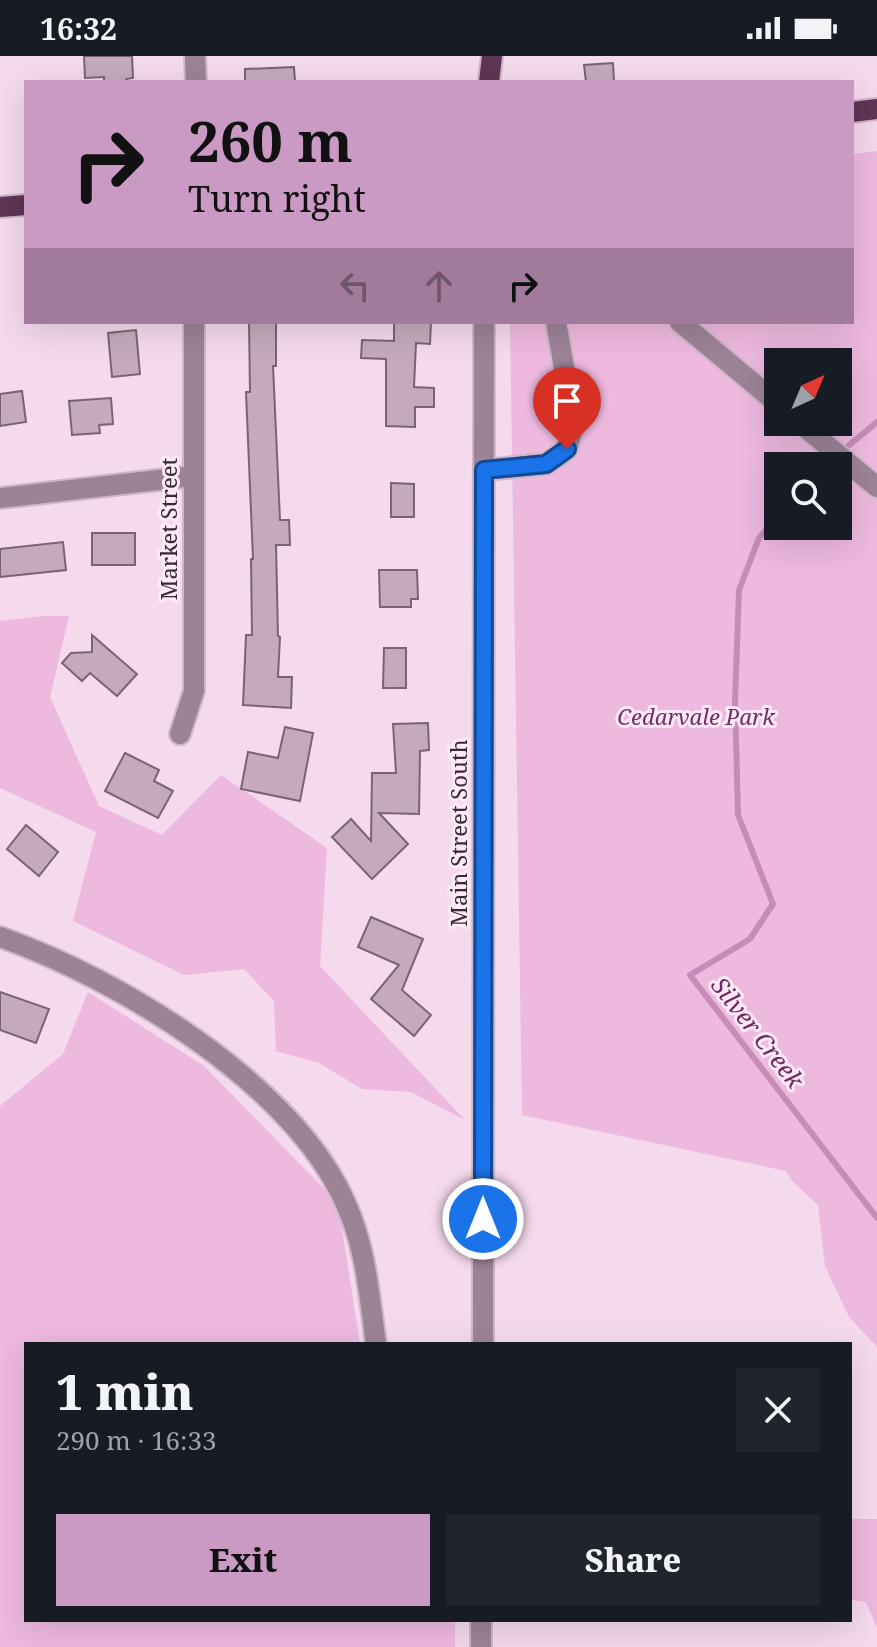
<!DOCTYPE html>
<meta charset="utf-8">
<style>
:root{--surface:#171b24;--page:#20242c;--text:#f1f3f6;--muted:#9ea1a6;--accent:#ca99c4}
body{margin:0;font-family:"Noto Serif",serif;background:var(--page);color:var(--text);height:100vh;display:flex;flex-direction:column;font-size:30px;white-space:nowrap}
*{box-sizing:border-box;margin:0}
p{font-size:26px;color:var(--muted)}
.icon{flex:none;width:44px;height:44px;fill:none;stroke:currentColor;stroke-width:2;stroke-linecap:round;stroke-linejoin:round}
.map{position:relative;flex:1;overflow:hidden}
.sheet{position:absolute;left:24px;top:1286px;width:828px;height:280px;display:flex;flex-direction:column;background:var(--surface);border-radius:0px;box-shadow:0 8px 32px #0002}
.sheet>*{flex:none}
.hud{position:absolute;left:24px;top:24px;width:830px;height:244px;border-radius:0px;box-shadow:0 8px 32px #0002;background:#ca99c4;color:#111;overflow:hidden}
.needle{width:52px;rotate:44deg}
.tools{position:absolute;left:764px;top:292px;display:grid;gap:16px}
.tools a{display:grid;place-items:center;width:88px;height:88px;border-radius:0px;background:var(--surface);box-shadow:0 8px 32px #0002;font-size:40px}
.pin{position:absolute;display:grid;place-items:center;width:68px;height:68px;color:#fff;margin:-82px -34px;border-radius:50% 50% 50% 0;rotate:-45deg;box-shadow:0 0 8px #0007}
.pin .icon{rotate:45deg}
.me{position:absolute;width:88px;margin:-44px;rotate:0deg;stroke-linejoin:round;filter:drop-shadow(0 0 6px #0008)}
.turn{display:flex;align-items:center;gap:28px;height:168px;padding:0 32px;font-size:36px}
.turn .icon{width:104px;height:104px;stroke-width:2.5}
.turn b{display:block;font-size:56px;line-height:68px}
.lanes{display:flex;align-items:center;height:76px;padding:0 32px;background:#0003;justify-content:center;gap:40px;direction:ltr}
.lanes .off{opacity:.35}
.round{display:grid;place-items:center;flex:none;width:84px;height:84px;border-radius:0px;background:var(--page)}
.headline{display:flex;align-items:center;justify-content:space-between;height:136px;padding:0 32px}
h1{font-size:48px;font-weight:800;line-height:60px}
.primary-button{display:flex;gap:16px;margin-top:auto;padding:16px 32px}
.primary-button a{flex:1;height:92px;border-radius:0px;background:var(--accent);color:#111;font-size:32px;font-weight:800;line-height:92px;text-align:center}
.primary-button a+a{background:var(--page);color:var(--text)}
.status{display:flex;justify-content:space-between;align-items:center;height:56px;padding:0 40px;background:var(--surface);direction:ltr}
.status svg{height:22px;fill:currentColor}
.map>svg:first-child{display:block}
.green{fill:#edb9df;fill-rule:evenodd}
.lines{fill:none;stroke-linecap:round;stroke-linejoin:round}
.stream{stroke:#c68cb7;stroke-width:6}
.building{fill:#c5aabd;stroke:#7b6375;stroke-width:2}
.minor-casing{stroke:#cfb6c8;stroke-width:24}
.major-casing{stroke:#cfb6c8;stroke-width:24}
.minor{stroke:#9d8396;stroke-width:20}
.major{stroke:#603556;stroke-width:20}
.route-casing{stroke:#114b97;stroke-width:20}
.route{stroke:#1a73e8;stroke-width:14}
.labels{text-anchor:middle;stroke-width:6;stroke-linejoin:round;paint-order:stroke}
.street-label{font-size:22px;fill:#352b33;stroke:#ffe8f8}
.park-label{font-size:22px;font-style:italic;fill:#722d64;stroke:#ffe8f8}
.water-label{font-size:24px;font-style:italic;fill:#6d2860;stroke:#ffe8f8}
</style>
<div class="status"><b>16:32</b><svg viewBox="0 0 49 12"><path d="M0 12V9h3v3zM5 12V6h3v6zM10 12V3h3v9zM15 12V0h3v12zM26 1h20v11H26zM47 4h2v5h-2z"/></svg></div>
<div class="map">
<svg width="877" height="1591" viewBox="0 0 877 1591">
<rect width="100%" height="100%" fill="#f5d9ed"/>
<!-- green -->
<g class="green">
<path d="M 877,95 L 877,1291 L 849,1261 L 825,1210 L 818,1149 L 793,1126 L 786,1115 L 522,1059 L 510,266 L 852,266 L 852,98 ZM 778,306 L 838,306 L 838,366 L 778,366 ZM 778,410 L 838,410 L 838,470 L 778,470 Z"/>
<polygon points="42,560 69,560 50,641 99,750 162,779 221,719 327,792 320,910 465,1064 411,1036 362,1033 319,1007 276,995 274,945 244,913 184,919 73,865 96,776 0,732 0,565"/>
<polygon points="88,936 204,1010 338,1147 360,1288 26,1288 26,1564 455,1564 455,1591 0,1591 0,1050 63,998"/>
<polygon points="850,1463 877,1463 877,1572 866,1546 850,1544"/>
</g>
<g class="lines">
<!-- stream -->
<g class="stream">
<polyline points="824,410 877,366"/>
<polyline points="778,461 759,482 739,534 735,645 738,759 773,848 750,883 690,919 877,1162"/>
</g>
</g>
<!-- building -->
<g class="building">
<polygon points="84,0 132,0 133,22 126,23 126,26 104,26 104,21 85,22"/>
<polygon points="613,7 614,26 586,26 584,9"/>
<polygon points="294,11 295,26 245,26 245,13"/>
<polygon points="249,266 276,266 276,310 273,310 280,464 289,464 290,489 276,489 278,580 280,581 278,621 292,621 291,652 243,649 246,579 252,579 251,503 253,503 246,336 250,336"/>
<polygon points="394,266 431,266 430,288 416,287 414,331 434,332 434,351 415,351 415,371 386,370 386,303 361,302 362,284 394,285"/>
<polygon points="136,274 140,318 112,321 108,277"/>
<polygon points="22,335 26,366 0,370 0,338"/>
<polygon points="111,342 113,368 99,369 100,377 72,379 69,345"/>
<polygon points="391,427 414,428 414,461 391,461"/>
<rect x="92" y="477" width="43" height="32"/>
<polygon points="63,486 66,514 0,521 0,493"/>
<polygon points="379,514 417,514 418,543 411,543 411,551 380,551"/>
<polygon points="92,579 137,618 117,640 90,617 82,625 62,607 71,597 92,596"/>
<polygon points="384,592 406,592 406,632 383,632"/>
<polygon points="428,667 429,694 420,695 419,758 379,757 408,788 372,823 332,781 351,763 371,785 372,717 396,717 393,668"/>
<polygon points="285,671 313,677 300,745 241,733 248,696 278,702"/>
<polygon points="125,697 159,714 154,725 173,735 158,762 105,735"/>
<polygon points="26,769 58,796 39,820 7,793"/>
<polygon points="371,861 423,883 402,934 431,959 414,980 371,943 399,909 358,891"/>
<polygon points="0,936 49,953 36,987 0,974"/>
</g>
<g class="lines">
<!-- minor casing -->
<g class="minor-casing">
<g id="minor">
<polyline points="195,0 196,26"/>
<polyline points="680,266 778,348"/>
<polyline points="799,366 877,431"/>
<polyline points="484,414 546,408 567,393 574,368 556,266"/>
<polyline points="0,442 193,420"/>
<polyline points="180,678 194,635 194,266"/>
<path d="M 0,881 C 119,923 292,1027 345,1146 C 366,1191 369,1239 376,1288"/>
<polyline points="483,1288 484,266"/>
<polyline points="481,1591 481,1564"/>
</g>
</g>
<!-- major casing -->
<g class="major-casing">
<g id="major">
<polyline points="489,26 492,0"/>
<polyline points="852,56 877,53"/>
<polyline points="0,151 26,149"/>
</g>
</g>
<!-- minor -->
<use href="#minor" class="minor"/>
<!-- major -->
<use href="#major" class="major"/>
</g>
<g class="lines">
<!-- route casing -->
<g class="route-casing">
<polyline id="route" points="483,1163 484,414 546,408 567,393"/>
</g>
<!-- route -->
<use href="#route" class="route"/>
</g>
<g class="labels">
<!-- street labels -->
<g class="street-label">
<text transform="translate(169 473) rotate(-90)" y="8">Market Street</text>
<text transform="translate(459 777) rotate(-90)" y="8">Main Street South</text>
</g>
<!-- park labels -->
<g class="park-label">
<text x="696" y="669">Cedarvale Park</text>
</g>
<!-- water labels -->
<g class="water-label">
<text transform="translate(757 977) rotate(52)" y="8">Silver Creek</text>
</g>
</g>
</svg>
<div class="tools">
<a><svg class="needle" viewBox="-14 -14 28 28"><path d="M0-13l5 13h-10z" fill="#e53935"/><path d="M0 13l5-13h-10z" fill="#9ea1a6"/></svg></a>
<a><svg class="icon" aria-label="search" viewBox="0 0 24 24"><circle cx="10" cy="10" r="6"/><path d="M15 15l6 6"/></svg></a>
</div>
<div class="pin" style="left:567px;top:393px;background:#d93025"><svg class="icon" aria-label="arrive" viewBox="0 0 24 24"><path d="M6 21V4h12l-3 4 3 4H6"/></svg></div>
<svg class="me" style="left:483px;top:1163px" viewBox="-20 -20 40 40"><circle r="17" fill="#1a73e8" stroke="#fff" stroke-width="3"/><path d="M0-11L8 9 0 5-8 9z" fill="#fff"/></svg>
<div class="hud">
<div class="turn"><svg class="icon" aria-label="right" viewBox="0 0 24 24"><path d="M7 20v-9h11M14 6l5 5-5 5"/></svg><div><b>260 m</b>Turn right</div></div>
<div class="lanes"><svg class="icon off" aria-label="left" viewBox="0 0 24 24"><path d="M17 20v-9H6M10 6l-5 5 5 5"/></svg><svg class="icon off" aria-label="ahead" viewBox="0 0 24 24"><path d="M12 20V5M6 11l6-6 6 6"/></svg><svg class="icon" aria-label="right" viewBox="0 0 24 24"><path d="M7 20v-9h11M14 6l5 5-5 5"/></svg></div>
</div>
<section class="sheet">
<div class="headline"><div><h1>1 min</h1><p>290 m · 16:33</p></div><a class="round"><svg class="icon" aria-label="close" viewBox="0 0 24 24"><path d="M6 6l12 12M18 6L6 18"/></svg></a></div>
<div class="primary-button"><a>Exit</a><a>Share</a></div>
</section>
</div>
